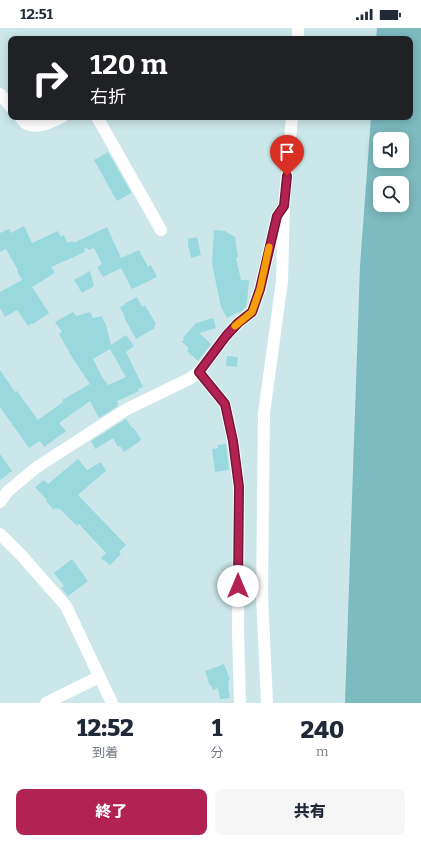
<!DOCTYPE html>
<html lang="ja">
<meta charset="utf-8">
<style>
:root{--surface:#fff;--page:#f6f6f7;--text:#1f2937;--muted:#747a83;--accent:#b22252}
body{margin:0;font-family:Bitter,"Noto Sans JP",serif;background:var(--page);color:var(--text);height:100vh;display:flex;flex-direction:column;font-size:15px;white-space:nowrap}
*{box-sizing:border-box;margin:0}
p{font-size:13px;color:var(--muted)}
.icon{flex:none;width:22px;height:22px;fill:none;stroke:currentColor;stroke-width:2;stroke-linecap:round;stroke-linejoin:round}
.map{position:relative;height:675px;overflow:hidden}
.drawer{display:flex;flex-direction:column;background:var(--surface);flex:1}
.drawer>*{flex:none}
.top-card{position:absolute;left:8px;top:8px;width:405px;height:84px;border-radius:8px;box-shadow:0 2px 10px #0003;background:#202124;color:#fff;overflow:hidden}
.controls{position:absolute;left:373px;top:104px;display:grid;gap:8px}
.controls a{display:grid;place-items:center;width:36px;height:36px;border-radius:8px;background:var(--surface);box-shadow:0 2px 10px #0003;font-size:20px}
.pin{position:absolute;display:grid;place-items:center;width:34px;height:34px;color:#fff;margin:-41px -17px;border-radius:50% 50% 50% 0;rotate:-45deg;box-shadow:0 0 4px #0007}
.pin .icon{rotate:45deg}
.me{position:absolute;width:44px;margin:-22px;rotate:0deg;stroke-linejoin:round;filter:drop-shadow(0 0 3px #0008)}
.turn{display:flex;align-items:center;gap:14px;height:84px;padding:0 16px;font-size:18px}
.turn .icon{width:52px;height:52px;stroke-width:2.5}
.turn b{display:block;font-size:28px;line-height:34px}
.eta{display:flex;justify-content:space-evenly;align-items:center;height:68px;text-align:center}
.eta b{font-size:24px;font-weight:800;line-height:28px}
.button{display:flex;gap:8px;margin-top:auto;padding:8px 16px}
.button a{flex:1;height:46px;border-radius:8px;background:var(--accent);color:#fff;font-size:16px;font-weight:800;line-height:46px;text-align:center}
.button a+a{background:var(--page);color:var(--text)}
.status{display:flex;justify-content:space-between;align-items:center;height:28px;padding:0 20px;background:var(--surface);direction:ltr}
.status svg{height:11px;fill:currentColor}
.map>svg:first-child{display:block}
.water{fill:#7cbbc0;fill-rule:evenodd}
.building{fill:#99d9de;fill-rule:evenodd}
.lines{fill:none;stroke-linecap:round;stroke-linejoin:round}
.street{stroke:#fff;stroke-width:12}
.route-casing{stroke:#741635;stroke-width:10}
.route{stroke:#b22252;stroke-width:7}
.slow{stroke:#f59e0b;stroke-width:7}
</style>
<div class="status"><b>12:51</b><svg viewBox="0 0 49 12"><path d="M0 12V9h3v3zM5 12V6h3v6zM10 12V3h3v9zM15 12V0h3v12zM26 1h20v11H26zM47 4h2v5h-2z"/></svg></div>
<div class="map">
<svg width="421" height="675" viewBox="0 0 421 675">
<rect width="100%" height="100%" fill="#cbe7e9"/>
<!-- water -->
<path class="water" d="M 377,0 L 421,0 L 421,675 L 345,675 L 360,238 L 371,89 L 410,89 L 410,11 L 376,11 ZM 380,111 L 402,111 L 402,133 L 380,133 ZM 380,155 L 402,155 L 402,177 L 380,177 Z"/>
<!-- building -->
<g class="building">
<polygon points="108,124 131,164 131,165 117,173 94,132"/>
<polygon points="24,198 32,215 58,203 61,209 64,207 67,215 73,213 74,215 107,199 121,230 139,222 148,239 151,237 157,249 132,261 121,240 103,249 97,239 102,236 94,220 88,222 87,220 84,221 85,224 51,239 55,245 32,259 49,285 33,296 32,295 28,298 17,282 5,289 0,280 0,264 22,252 17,243 18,242 6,221 0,224 0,205 9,201 11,205"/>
<polygon points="214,202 225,203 235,209 238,229 236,230 241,252 249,252 247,274 246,279 239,285 238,284 227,290 221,279 212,236"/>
<polygon points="197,209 201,227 191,230 188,217 188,211"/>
<polygon points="90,243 94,258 82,265 74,252"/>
<polygon points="137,269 142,279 145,277 156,296 154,298 155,300 136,311 124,289 125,289 120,279 126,276 125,275"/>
<path d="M 73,284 L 76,288 L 90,284 L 93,290 L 102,288 L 104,294 L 105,294 L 111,317 L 126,307 L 134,318 L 126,324 L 143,359 L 138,361 L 139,363 L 117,373 L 118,376 L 117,377 L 118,378 L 99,390 L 90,373 L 59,395 L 66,403 L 44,419 L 40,413 L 29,420 L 0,379 L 0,342 L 15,364 L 17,363 L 38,392 L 63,374 L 62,372 L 90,356 L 73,331 L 59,306 L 62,304 L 55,294 ZM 110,321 L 126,349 L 108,357 L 102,349 L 93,331 Z"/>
<polygon points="213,290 216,300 199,305 211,316 198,333 187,323 189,320 182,314 184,311 183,310 196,295"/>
<polygon points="227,328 238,329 237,339 226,338"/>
<polygon points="126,391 132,400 133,399 141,411 140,412 140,413 124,424 120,418 118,419 113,410 95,421 91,413"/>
<polygon points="226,416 229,442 215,444 212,421 218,420 217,417"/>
<polygon points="0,426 12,443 0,452"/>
<polygon points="78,431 87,442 101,434 106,443 102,446 78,467 126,517 119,524 121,526 110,537 101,530 106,525 92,510 79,496 77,498 59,480 58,482 56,480 54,482 46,473 47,472 35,459 44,452 48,456"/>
<polygon points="72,531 88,553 68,568 61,560 64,558 54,545"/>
<polygon points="224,636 230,652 228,653 229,656 228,657 230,670 220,671 218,660 213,662 211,657 210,658 205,643"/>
</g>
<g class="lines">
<!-- street -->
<g class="street">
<polyline points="298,11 298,0"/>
<polyline points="0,66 11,79"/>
<path d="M 20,89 C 22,91 24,95 27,96 C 39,101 51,94 62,89"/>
<polyline points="97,89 161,202"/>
<polyline points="199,344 225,376 233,413 239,459 238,604 240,675"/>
<polyline points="0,474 8,463 37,439 127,381 189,351 199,344 226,308 238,295 252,284 260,261 277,188 284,179"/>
<polyline points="0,506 22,528 66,578 112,675"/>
<polyline points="46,675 99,649"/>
<polyline points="267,675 262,567 264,385 282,253 284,178 292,89"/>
</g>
</g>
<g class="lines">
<!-- route casing -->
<g class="route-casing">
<polyline id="route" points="238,558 239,459 233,413 225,376 199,344 226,308 238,295 252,284 260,261 277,188 284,178 287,148"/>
</g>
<!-- route -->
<use href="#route" class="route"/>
<!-- slow -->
<polyline class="slow" points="235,298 252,284 260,261 269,219"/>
</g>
</svg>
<div class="controls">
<a><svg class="icon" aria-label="sound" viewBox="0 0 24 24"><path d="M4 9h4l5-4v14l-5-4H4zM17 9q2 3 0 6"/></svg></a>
<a><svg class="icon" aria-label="search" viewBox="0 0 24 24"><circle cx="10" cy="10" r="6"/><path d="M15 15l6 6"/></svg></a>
</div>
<div class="pin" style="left:287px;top:148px;background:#d93025"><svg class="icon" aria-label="arrive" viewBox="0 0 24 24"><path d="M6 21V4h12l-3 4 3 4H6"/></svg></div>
<svg class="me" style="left:238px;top:558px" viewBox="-20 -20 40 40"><circle r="19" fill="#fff"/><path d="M0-13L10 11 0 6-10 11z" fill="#b22252"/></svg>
<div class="top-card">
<div class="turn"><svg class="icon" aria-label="right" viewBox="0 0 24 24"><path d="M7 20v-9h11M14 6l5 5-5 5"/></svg><div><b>120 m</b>右折</div></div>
</div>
</div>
<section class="drawer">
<div class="eta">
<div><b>12:52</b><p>到着</p></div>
<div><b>1</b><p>分</p></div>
<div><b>240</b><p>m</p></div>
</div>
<div class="button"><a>終了</a><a>共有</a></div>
</section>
